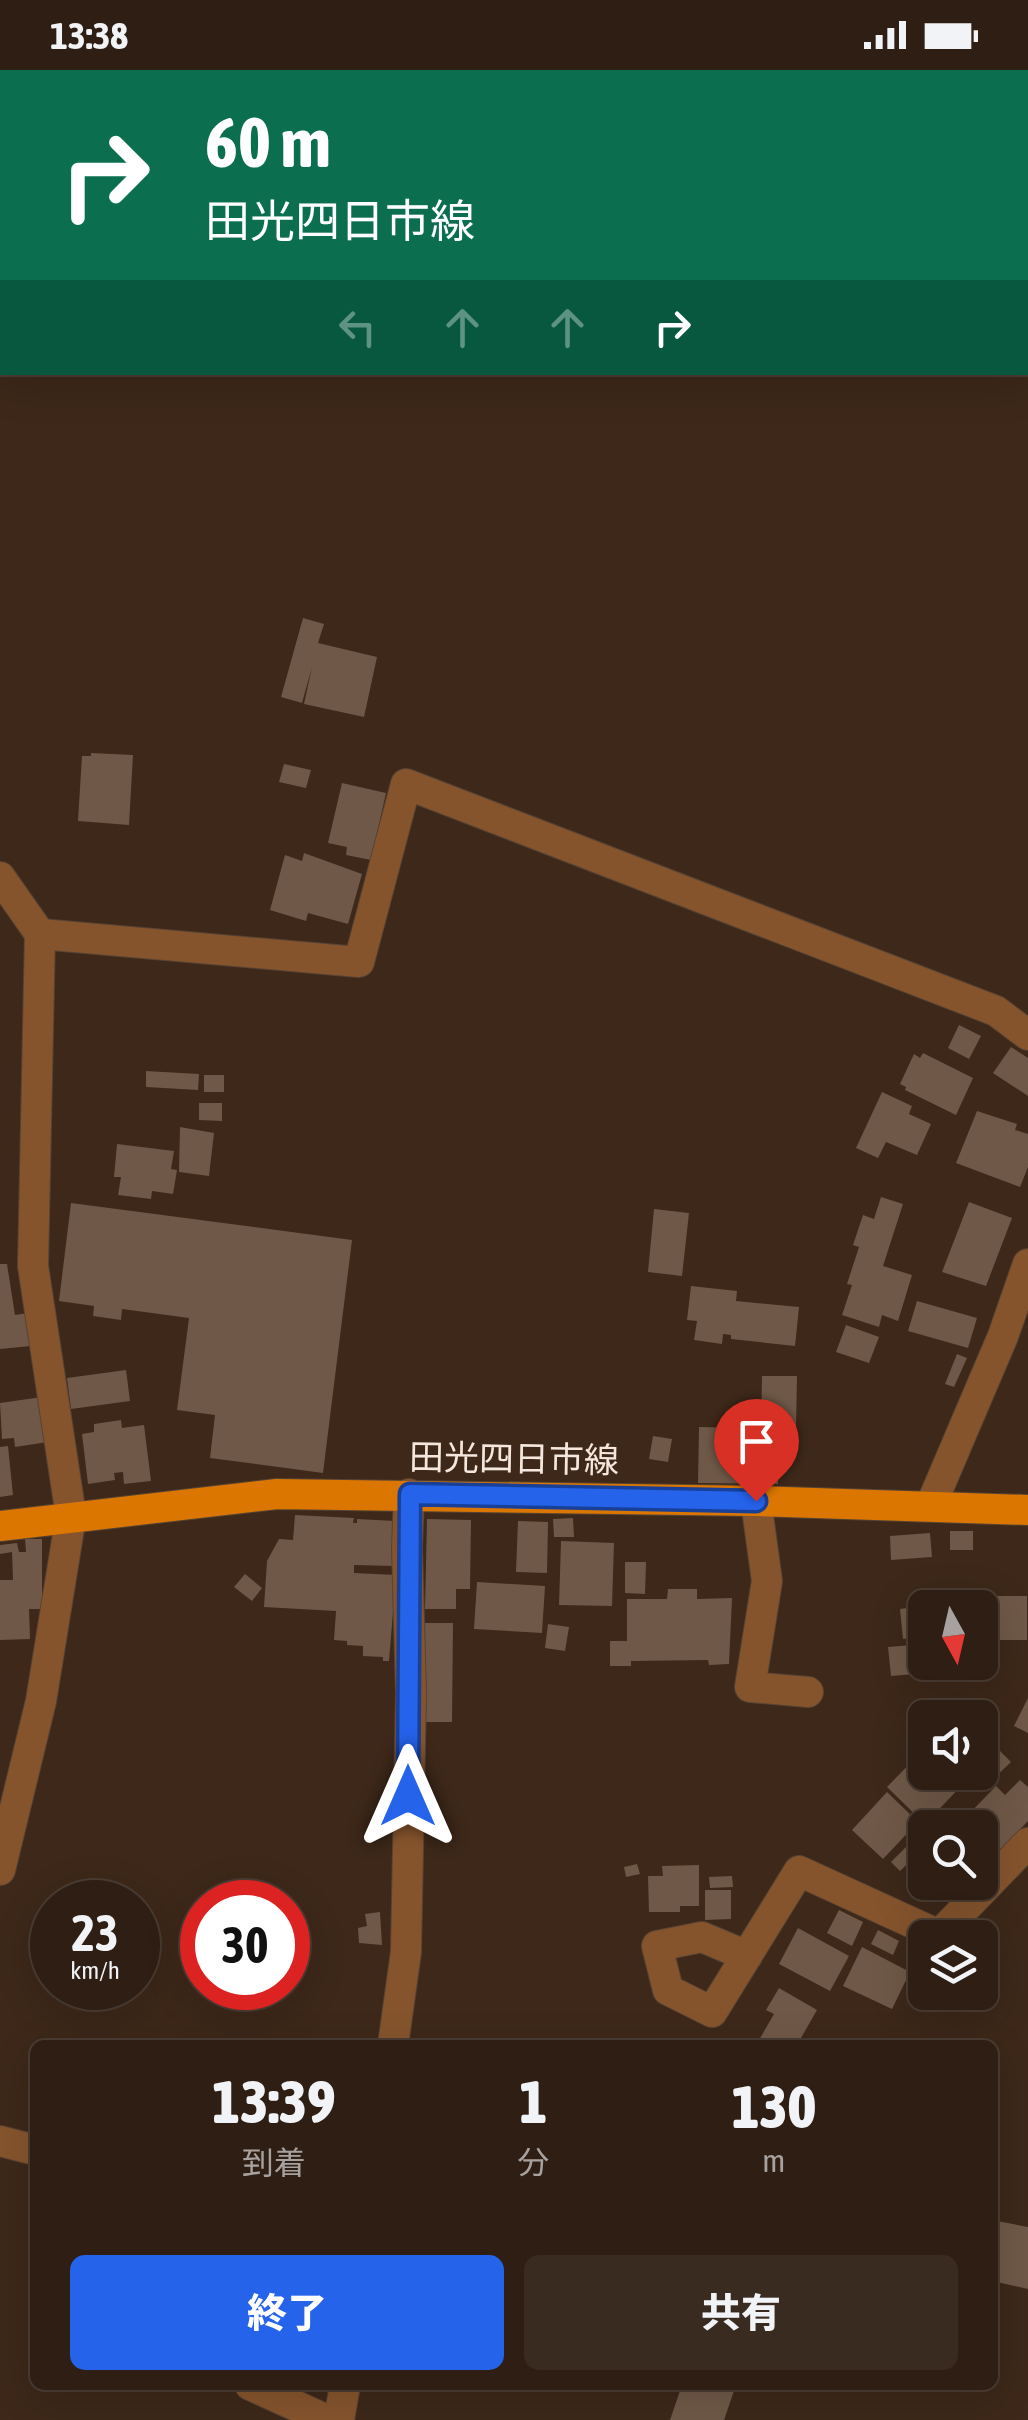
<!DOCTYPE html>
<html lang="ja">
<meta charset="utf-8">
<style>
:root{--surface:#2e1e13;--page:#3a2b21;--text:#f1f3f6;--muted:#a7a2a0;--line:#493c33;--accent:#2563eb}
body{margin:0;font-family:"Asap Condensed","Noto Sans JP",sans-serif;background:var(--page);color:var(--text);height:100vh;display:flex;flex-direction:column;font-size:38px;white-space:nowrap}
*{box-sizing:border-box;margin:0}
p{font-size:32px;color:var(--muted)}
.icon{flex:none;width:55px;height:55px;fill:none;stroke:currentColor;stroke-width:2;stroke-linecap:round;stroke-linejoin:round}
.map{position:relative;flex:1;overflow:hidden}
.sheet{position:absolute;left:30px;top:1970px;width:968px;height:350px;display:flex;flex-direction:column;background:var(--surface);border-radius:15px;box-shadow:0 10px 40px #0002,0 0 0 2px var(--line)}
.sheet>*{flex:none}
.banner{position:absolute;left:0px;top:0px;width:1030px;height:305px;box-shadow:0 10px 40px #0002,0 0 0 2px var(--line);background:#0b6e4f;color:#fff;overflow:hidden}
.needle{width:65px;rotate:172deg}
.buttons{position:absolute;left:908px;top:1520px;display:grid;gap:20px}
.buttons a{display:grid;place-items:center;width:90px;height:90px;border-radius:15px;background:var(--surface);box-shadow:0 10px 40px #0002,0 0 0 2px var(--line);font-size:50px}
.speed{position:absolute;left:30px;top:1810px;display:flex;gap:20px;font-size:50px;font-weight:700;text-align:center}
.speed>*{display:grid;place-content:center;width:130px;height:130px;border-radius:50%;background:var(--surface);box-shadow:0 10px 40px #0002,0 0 0 2px var(--line);line-height:1}
.speed small{font-size:25px;font-weight:400}
.speed .limit{border:15px solid #d22;background:#fff;color:#111}
.pin{position:absolute;display:grid;place-items:center;width:85px;height:85px;color:#fff;margin:-102px -42px;border-radius:50% 50% 50% 0;rotate:-45deg;box-shadow:0 0 10px #0007}
.pin .icon{rotate:45deg}
.me{position:absolute;width:110px;margin:-55px;rotate:0deg;stroke-linejoin:round;filter:drop-shadow(0 0 8px #0008)}
.turn{display:flex;align-items:center;gap:35px;height:210px;padding:0 40px;font-size:45px}
.turn .icon{width:130px;height:130px;stroke-width:2.5}
.turn b{display:block;font-size:70px;line-height:85px}
.lanes{display:flex;align-items:center;height:95px;padding:0 40px;background:#0003;justify-content:center;gap:50px;direction:ltr}
.lanes .off{opacity:.35}
.eta{display:flex;justify-content:space-evenly;align-items:center;height:170px;text-align:center}
.eta b{font-size:60px;font-weight:800;line-height:70px}
.cta{display:flex;gap:20px;margin-top:auto;padding:20px 40px}
.cta a{flex:1;height:115px;border-radius:15px;background:var(--accent);color:#fff;font-size:40px;font-weight:800;line-height:115px;text-align:center}
.cta a+a{background:var(--page);color:var(--text)}
.status{display:flex;justify-content:space-between;align-items:center;height:70px;padding:0 50px;background:var(--surface);direction:ltr}
.status svg{height:28px;fill:currentColor}
.map>svg:first-child{display:block}
.building{fill:#6f5847}
.lines{fill:none;stroke-linecap:round;stroke-linejoin:round}
.minor-casing{stroke:#574334;stroke-width:32}
.major-casing{stroke:#574334;stroke-width:32}
.minor{stroke:#85542d;stroke-width:30}
.major{stroke:#db7701;stroke-width:30}
.route-casing{stroke:#184099;stroke-width:25}
.route{stroke:#2563eb;stroke-width:18}
.labels{text-anchor:middle;stroke-width:9;stroke-linejoin:round;paint-order:stroke}
.street-label{font-size:35px;fill:#f5e7dd;stroke:#3d2819}
</style>
<div class="status"><b>13:38</b><svg viewBox="0 0 49 12"><path d="M0 12V9h3v3zM5 12V6h3v6zM10 12V3h3v9zM15 12V0h3v12zM26 1h20v11H26zM47 4h2v5h-2z"/></svg></div>
<div class="map">
<svg width="1028" height="2350" viewBox="0 0 1028 2350">
<rect width="100%" height="100%" fill="#3d2819"/>
<!-- building -->
<g class="building">
<polygon points="303,548 324,554 318,573 377,587 364,647 304,634 312,597 302,633 281,627"/>
<polygon points="91,683 133,685 129,755 78,751 82,686 91,686"/>
<polygon points="284,694 311,700 306,718 279,712"/>
<polygon points="342,713 386,723 371,790 346,785 347,777 328,773"/>
<polygon points="304,783 362,804 348,854 308,843 306,851 270,840 285,785 302,791"/>
<polygon points="959,955 981,966 969,989 948,978"/>
<polygon points="1011,977 1028,988 1028,1026 993,1003"/>
<polygon points="923,983 973,1008 956,1045 905,1020 906,1017 900,1014 914,984 920,988"/>
<polygon points="146,1001 199,1004 198,1020 146,1017"/>
<rect x="204" y="1005" width="20" height="17"/>
<polygon points="882,1022 912,1036 909,1044 931,1054 917,1085 886,1072 878,1088 856,1078"/>
<polygon points="199,1033 222,1033 222,1051 199,1050"/>
<polygon points="977,1041 1017,1054 1015,1060 1028,1064 1028,1097 1020,1117 956,1093"/>
<polygon points="180,1057 214,1063 209,1106 179,1102"/>
<polygon points="117,1074 174,1081 171,1099 177,1100 173,1124 152,1121 151,1129 118,1125 121,1107 114,1107"/>
<polygon points="881,1127 903,1134 883,1196 912,1205 898,1251 882,1245 879,1257 842,1245 852,1215 847,1214 859,1177 853,1175 863,1145 874,1149"/>
<polygon points="969,1132 1012,1148 986,1216 942,1202"/>
<polygon points="71,1133 352,1170 323,1403 210,1388 215,1345 177,1340 189,1248 122,1239 121,1250 93,1246 94,1236 59,1231"/>
<polygon points="654,1139 689,1143 682,1206 648,1202"/>
<polygon points="0,1194 7,1194 15,1245 28,1243 31,1276 0,1279"/>
<polygon points="691,1216 737,1221 736,1231 799,1237 795,1276 731,1269 731,1265 723,1264 722,1274 694,1270 697,1251 687,1250"/>
<polygon points="917,1231 977,1248 968,1278 908,1261"/>
<polygon points="846,1255 879,1267 869,1293 836,1282"/>
<polygon points="957,1284 967,1288 954,1317 945,1314"/>
<polygon points="126,1300 130,1331 71,1339 67,1308"/>
<polygon points="762,1306 797,1306 796,1358 761,1358"/>
<polygon points="42,1327 48,1372 15,1377 14,1368 2,1369 0,1333"/>
<polygon points="121,1350 122,1358 144,1355 151,1411 124,1414 123,1402 114,1403 115,1410 88,1414 82,1364 94,1362 94,1354"/>
<polygon points="699,1357 742,1358 742,1366 779,1367 778,1414 698,1413"/>
<polygon points="653,1366 672,1369 668,1392 649,1389"/>
<polygon points="8,1376 13,1425 0,1427 0,1377"/>
<polygon points="295,1445 354,1448 353,1453 357,1453 357,1449 395,1451 394,1496 354,1495 354,1503 396,1505 389,1591 383,1591 383,1587 363,1586 363,1576 347,1575 347,1571 334,1570 336,1541 264,1537 267,1491 279,1469 293,1470"/>
<polygon points="573,1448 574,1467 554,1467 553,1449"/>
<polygon points="427,1449 471,1450 470,1519 456,1519 456,1539 425,1539"/>
<polygon points="518,1451 548,1452 547,1503 516,1502"/>
<rect x="950" y="1461" width="23" height="19"/>
<polygon points="930,1463 932,1487 891,1490 890,1466"/>
<polygon points="25,1469 42,1469 42,1539 29,1539 30,1569 0,1570 0,1510 13,1510 12,1482 0,1484 0,1475 17,1473 19,1482 26,1482"/>
<polygon points="561,1471 614,1473 612,1536 559,1535"/>
<polygon points="625,1492 646,1492 645,1524 625,1523"/>
<polygon points="245,1504 262,1518 252,1531 234,1517"/>
<polygon points="477,1512 545,1516 542,1563 474,1559"/>
<polygon points="982,1518 982,1526 1027,1526 1027,1570 980,1570 980,1538 951,1538 951,1519"/>
<polygon points="668,1519 697,1519 697,1529 732,1528 729,1594 709,1595 708,1590 631,1591 631,1596 610,1596 610,1571 627,1571 627,1529 667,1529"/>
<polygon points="915,1537 919,1567 903,1569 900,1539"/>
<polygon points="425,1553 453,1553 452,1652 425,1652"/>
<polygon points="548,1554 569,1557 565,1581 545,1578"/>
<polygon points="925,1574 925,1592 939,1592 940,1602 891,1606 888,1577"/>
<polygon points="1028,1628 1028,1663 1014,1656"/>
<polygon points="925,1678 925,1702 961,1702 957,1707 964,1713 925,1754 887,1717"/>
<polygon points="1000,1681 1011,1692 987,1715 976,1705"/>
<polygon points="1020,1710 1028,1717 1028,1751 1001,1779 967,1746 996,1716 1005,1725"/>
<polygon points="887,1722 918,1752 883,1789 852,1760"/>
<polygon points="908,1775 918,1784 900,1801 891,1792"/>
<polygon points="980,1780 990,1789 980,1800"/>
<polygon points="637,1794 640,1804 626,1807 624,1797"/>
<polygon points="699,1795 699,1836 680,1836 680,1842 649,1842 648,1806 663,1806 662,1796"/>
<polygon points="732,1806 733,1817 710,1818 709,1807"/>
<polygon points="931,1812 968,1812 950,1831"/>
<polygon points="705,1820 731,1820 731,1849 705,1850"/>
<polygon points="839,1840 863,1852 852,1876 827,1863"/>
<polygon points="380,1842 382,1875 359,1873 358,1858 367,1856 365,1844"/>
<polygon points="798,1858 849,1886 830,1921 779,1894"/>
<polygon points="878,1860 899,1871 893,1885 871,1874"/>
<polygon points="862,1877 910,1902 892,1939 843,1916"/>
<polygon points="779,1918 817,1940 797,1975 768,1975 759,1970 774,1944 766,1940"/>
<polygon points="992,2150 1028,2157 1028,2219 992,2211"/>
<polygon points="682,2315 736,2315 724,2350 670,2350"/>
</g>
<g class="lines">
<!-- minor casing -->
<g class="minor-casing">
<g id="minor">
<polyline points="0,807 40,864 33,1196 71,1446 41,1631 0,1800"/>
<polyline points="40,864 359,892 406,714 996,941 1028,965"/>
<polyline points="756,1431 767,1511 750,1617 808,1622"/>
<polyline points="931,1435 1003,1266 1028,1194"/>
<polyline points="747,1886 702,1867 657,1876 668,1920 712,1942 799,1801 939,1865 1028,1773"/>
<polyline points="393,1975 406,1882 411,1624 407,1478 409,1424"/>
<polyline points="0,2071 35,2080"/>
<polyline points="250,2315 327,2350"/>
<polyline points="339,2350 345,2315"/>
</g>
</g>
<!-- major casing -->
<g class="major-casing">
<polyline id="major" points="0,1456 277,1424 756,1431 1028,1440"/>
</g>
<!-- minor -->
<use href="#minor" class="minor"/>
<!-- major -->
<use href="#major" class="major"/>
</g>
<g class="lines">
<!-- route casing -->
<g class="route-casing">
<polyline id="route" points="408,1726 410,1424 756,1431"/>
</g>
<!-- route -->
<use href="#route" class="route"/>
</g>
<g class="labels">
<!-- street labels -->
<g class="street-label">
<text transform="translate(514 1389) rotate(1)" y="12">田光四日市線</text>
</g>
</g>
</svg>
<div class="buttons">
<a><svg class="needle" viewBox="-14 -14 28 28"><path d="M0-13l5 13h-10z" fill="#e53935"/><path d="M0 13l5-13h-10z" fill="#a7a2a0"/></svg></a>
<a><svg class="icon" aria-label="sound" viewBox="0 0 24 24"><path d="M4 9h4l5-4v14l-5-4H4zM17 9q2 3 0 6"/></svg></a>
<a><svg class="icon" aria-label="search" viewBox="0 0 24 24"><circle cx="10" cy="10" r="6"/><path d="M15 15l6 6"/></svg></a>
<a><svg class="icon" aria-label="layers" viewBox="0 0 24 24"><path d="M12 4l9 5-9 5-9-5zM3 14l9 5 9-5"/></svg></a>
</div>
<div class="speed"><div>23<small>km/h</small></div><div class="limit">30</div></div>
<div class="pin" style="left:756px;top:1431px;background:#d93025"><svg class="icon" aria-label="arrive" viewBox="0 0 24 24"><path d="M6 21V4h12l-3 4 3 4H6"/></svg></div>
<svg class="me" style="left:408px;top:1726px" viewBox="-20 -20 40 40"><path d="M0-17L14 15 0 8-14 15z" fill="#2563eb" stroke="#fff" stroke-width="4"/></svg>
<div class="banner">
<div class="turn"><svg class="icon" aria-label="right" viewBox="0 0 24 24"><path d="M7 20v-9h11M14 6l5 5-5 5"/></svg><div><b>60 m</b>田光四日市線</div></div>
<div class="lanes"><svg class="icon off" aria-label="left" viewBox="0 0 24 24"><path d="M17 20v-9H6M10 6l-5 5 5 5"/></svg><svg class="icon off" aria-label="ahead" viewBox="0 0 24 24"><path d="M12 20V5M6 11l6-6 6 6"/></svg><svg class="icon off" aria-label="ahead" viewBox="0 0 24 24"><path d="M12 20V5M6 11l6-6 6 6"/></svg><svg class="icon" aria-label="right" viewBox="0 0 24 24"><path d="M7 20v-9h11M14 6l5 5-5 5"/></svg></div>
</div>
<section class="sheet">
<div class="eta">
<div><b>13:39</b><p>到着</p></div>
<div><b>1</b><p>分</p></div>
<div><b>130</b><p>m</p></div>
</div>
<div class="cta"><a>終了</a><a>共有</a></div>
</section>
</div>
